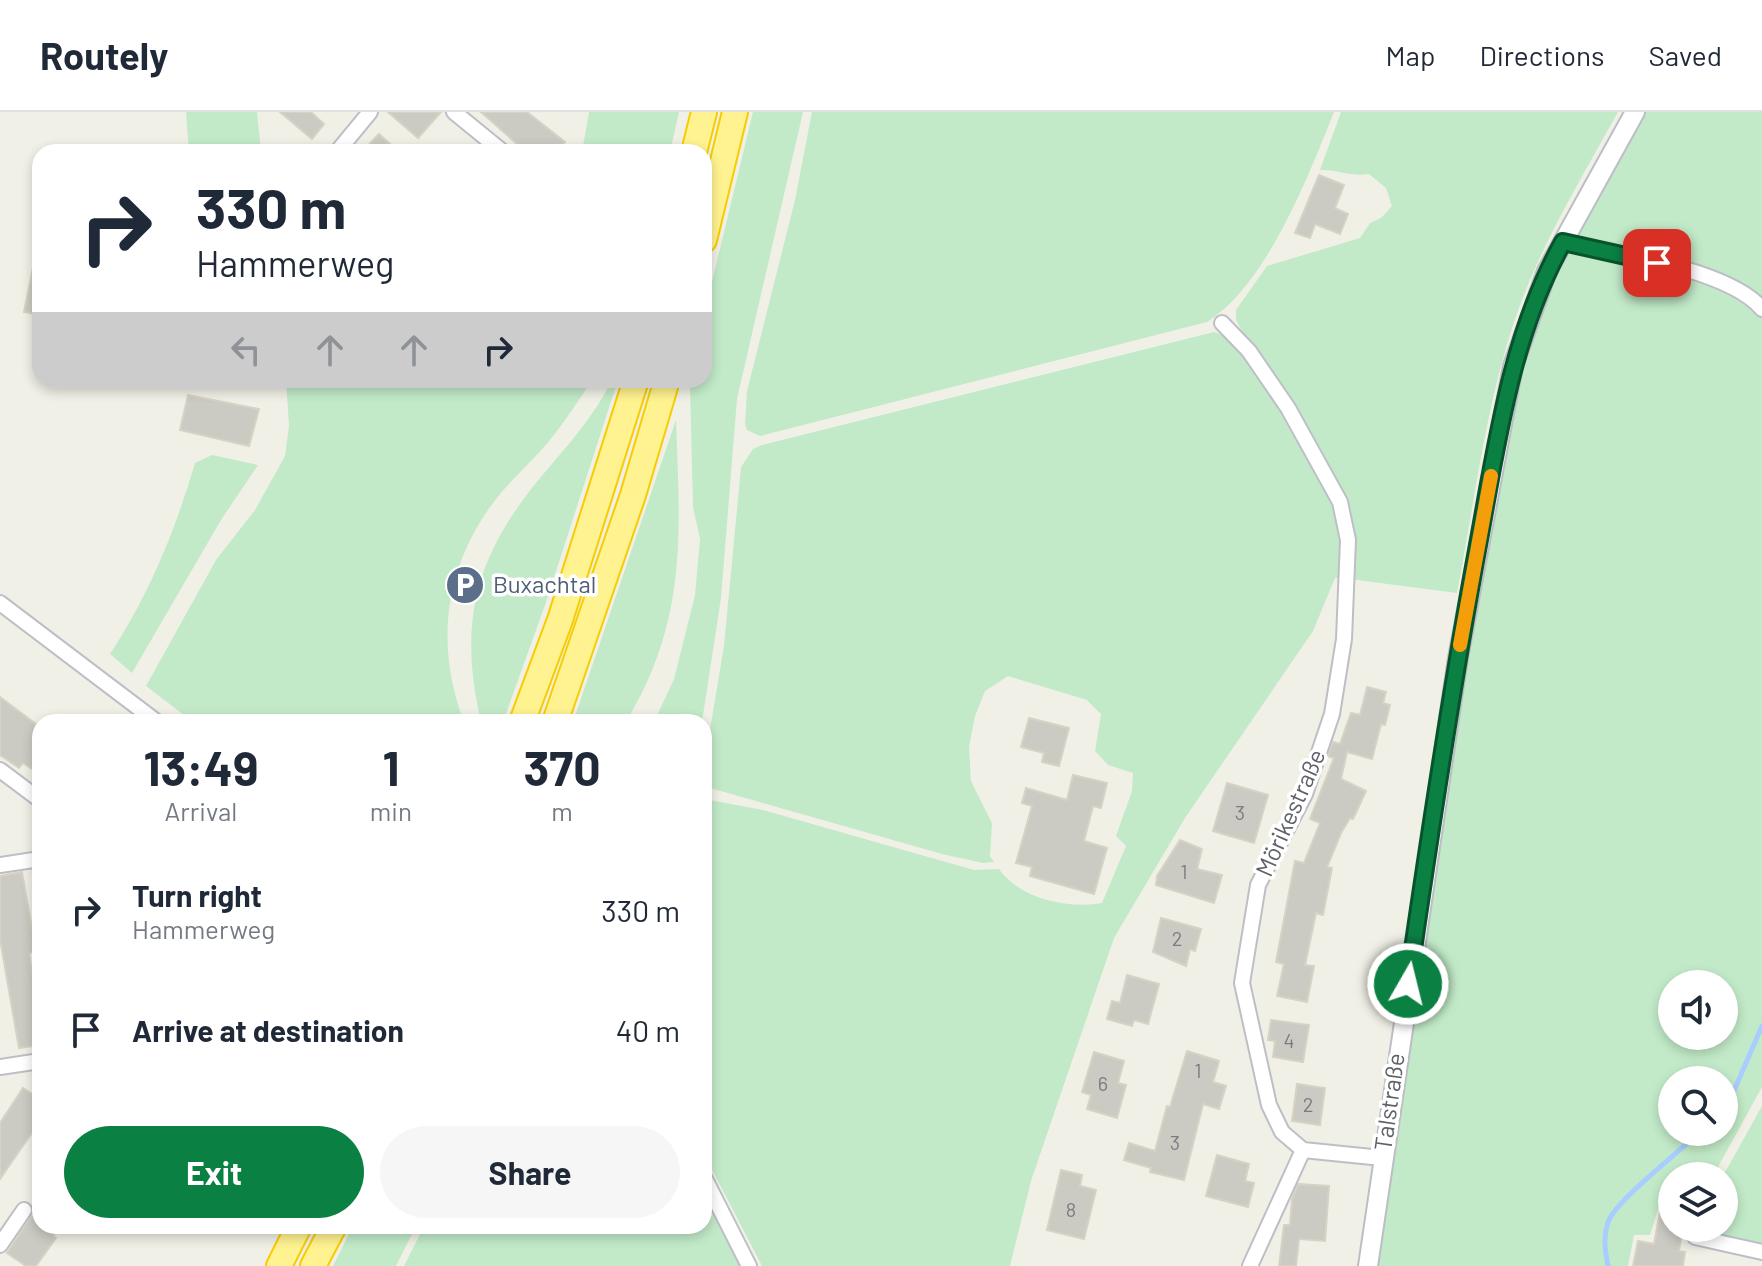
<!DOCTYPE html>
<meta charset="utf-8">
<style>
:root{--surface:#fff;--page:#f6f6f7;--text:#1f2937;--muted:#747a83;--line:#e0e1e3;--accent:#0b8043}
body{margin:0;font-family:Barlow,sans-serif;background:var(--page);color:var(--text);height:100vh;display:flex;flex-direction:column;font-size:30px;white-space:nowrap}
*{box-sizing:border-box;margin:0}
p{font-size:26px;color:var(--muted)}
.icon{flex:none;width:44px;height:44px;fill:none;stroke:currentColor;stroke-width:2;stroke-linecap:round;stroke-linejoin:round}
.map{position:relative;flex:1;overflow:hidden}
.details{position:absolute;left:32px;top:602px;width:680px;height:520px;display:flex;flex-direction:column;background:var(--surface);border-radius:24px;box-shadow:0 4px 12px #0003}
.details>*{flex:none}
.hud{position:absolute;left:32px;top:32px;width:680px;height:244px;border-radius:24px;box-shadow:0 4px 12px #0003;background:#fff;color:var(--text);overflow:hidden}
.buttons{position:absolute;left:1658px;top:858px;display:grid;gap:16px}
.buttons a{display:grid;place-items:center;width:80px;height:80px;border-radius:50%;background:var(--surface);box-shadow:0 4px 12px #0003;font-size:40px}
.pin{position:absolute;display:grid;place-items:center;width:68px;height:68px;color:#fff;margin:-34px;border-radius:16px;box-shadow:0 4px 12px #0006}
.me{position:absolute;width:88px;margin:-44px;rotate:8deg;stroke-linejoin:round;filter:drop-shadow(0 0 6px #0008)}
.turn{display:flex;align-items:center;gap:28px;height:168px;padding:0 32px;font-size:36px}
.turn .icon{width:104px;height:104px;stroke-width:2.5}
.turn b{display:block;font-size:56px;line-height:68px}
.lanes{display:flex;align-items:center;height:76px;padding:0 32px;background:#0003;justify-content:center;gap:40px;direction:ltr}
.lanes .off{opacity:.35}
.eta{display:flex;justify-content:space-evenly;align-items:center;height:136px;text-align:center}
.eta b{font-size:48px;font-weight:700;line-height:56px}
.action{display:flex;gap:16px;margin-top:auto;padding:16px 32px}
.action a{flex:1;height:92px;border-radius:48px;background:var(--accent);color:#fff;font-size:32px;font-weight:700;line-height:92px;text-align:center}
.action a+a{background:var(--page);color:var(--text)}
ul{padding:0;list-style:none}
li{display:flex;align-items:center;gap:24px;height:120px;padding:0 32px}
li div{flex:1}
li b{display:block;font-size:30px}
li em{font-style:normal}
header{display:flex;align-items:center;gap:48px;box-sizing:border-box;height:112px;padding:0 40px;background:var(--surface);border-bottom:2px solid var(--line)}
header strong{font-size:38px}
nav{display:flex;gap:44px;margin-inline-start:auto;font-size:28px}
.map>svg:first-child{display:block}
.green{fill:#c2eac8;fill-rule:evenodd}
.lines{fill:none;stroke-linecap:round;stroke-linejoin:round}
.stream{stroke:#a9cdff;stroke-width:5}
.building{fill:#cccbc3;stroke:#d6d3c4;stroke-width:2}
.street-casing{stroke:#bebfc6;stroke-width:18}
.secondary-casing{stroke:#bcbec5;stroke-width:22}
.highway-casing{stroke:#f8cd00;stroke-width:28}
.street{stroke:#fff;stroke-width:14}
.secondary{stroke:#fff;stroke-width:18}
.highway{stroke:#fff290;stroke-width:24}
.route-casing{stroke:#07532c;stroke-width:20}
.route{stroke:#0b8043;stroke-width:14}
.slow{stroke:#f59e0b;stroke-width:14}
.labels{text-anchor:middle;stroke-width:7;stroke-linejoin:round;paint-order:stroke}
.number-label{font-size:20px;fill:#7a7c7f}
.service-label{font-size:24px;fill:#4e5e75;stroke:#fff;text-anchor:start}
.street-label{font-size:24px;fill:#5e6168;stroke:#fff}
</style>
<header>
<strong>Routely</strong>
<nav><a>Map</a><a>Directions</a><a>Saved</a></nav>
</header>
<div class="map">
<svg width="1762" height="1154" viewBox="0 0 1762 1154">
<rect width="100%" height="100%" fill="#f1f0e7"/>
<!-- green -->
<g class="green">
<polygon points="186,0 257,0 261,40 189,40"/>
<polygon points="589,0 679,0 670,40 582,40"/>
<polygon points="753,0 803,0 737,287 721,486 702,610 654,610 674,567 695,483 700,427 693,395 690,272 691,268 704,268 704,203"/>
<path d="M 812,0 L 1334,0 C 1308,65 1267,172 1207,210 L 760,324 L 747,318 L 745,312 L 747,279 L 795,88 Z"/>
<path d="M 1341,0 L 1618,0 C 1580,69 1538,137 1513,213 C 1485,299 1474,392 1457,481 L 1349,467 L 1350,420 L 1236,208 L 1236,198 L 1267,154 L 1360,126 L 1370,111 L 1381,106 L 1392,94 L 1386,76 L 1369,62 C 1351,65 1336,57 1320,58 Z"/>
<polygon points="1641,0 1762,0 1762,187 1720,162 1587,128 1577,121"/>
<path d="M 1572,139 L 1708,170 C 1729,178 1748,189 1762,206 L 1762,975 L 1713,1064 L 1672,1064 L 1672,1093 L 1660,1091 L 1650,1123 L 1634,1123 L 1628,1154 L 1376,1154 L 1466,545 L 1523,248 L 1552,169 L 1563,147 ZM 1672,872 L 1724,872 L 1724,924 L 1672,924 ZM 1672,968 L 1724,968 L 1724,1020 L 1672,1020 Z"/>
<path d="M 1214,220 C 1248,225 1335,376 1342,411 C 1346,428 1343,449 1343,466 L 1335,466 L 1313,519 L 1185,706 L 1114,826 L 1031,1069 L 1010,1154 L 762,1154 L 704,1042 L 704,687 L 763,698 L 974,758 L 999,757 C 1020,787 1068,797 1102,791 L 1126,734 L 1116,724 L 1132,679 L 1133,661 L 1108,653 L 1095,639 L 1101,602 L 1087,588 L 1008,564 L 985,579 L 975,604 L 969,635 L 971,669 L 992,711 L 990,744 L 994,750 L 983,751 L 942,742 L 710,676 L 705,670 L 704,653 L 724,534 L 741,355 L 753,337 L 762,333 Z"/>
<path d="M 286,268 L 592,268 C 579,288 565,309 550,328 C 532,350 510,368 493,391 C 444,457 435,534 464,610 L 193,610 L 146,574 L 216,448 L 255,398 L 285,344 L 289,314 Z"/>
<path d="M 612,268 L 618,268 L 545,493 L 503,610 L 481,610 C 458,510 475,445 540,366 C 566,335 594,305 612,268 Z"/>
<path d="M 676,308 C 680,422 688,507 626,610 L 573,610 Z"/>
<path d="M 212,343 L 258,353 L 221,408 L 132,561 L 110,542 C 149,483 175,419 195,351 Z"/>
<polygon points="1762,994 1762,1132 1703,1120 1704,1116 1724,1116 1723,1064"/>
<polygon points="704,1081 740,1154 404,1154 424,1114 704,1114"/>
<polygon points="353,1114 416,1114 396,1154 333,1154"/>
</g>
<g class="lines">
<!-- stream -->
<g class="stream">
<polyline points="1724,993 1733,981 1762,914"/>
<path d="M 1608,1154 C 1605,1138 1603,1125 1608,1110 C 1617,1087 1679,1041 1699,1020"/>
</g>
</g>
<!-- building -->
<g class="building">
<polygon points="280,0 311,0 324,12 312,27"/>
<polygon points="388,0 441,0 418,26"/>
<polygon points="481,0 527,0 565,30 557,40 526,40"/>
<polygon points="379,22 399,40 362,40"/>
<polygon points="1319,63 1344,73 1335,96 1348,102 1340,122 1315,112 1310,126 1295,121"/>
<polygon points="34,151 40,151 40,203 24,200"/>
<polygon points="188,283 259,297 249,334 180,318"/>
<polygon points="1367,575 1386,580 1383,591 1390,593 1385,613 1381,612 1372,647 1347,640 1341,667 1366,679 1353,707 1350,706 1341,721 1327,755 1332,756 1323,803 1316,801 1305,853 1314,854 1307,890 1277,884 1284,852 1276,850 1295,749 1304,751 1320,711 1310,707 1334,646 1328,644 1333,630 1340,632 1351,601 1360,603"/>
<polygon points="0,585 40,615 40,662 23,651 19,656 0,643"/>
<polygon points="1029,606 1069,616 1059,654 1042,650 1044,641 1021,635"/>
<polygon points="1073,663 1107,671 1101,696 1093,694 1084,729 1107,736 1094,782 1030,764 1032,755 1016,751 1032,694 1022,691 1026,676 1067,688"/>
<polygon points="1227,671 1268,683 1254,731 1213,719"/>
<polygon points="1180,728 1202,737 1197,757 1222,763 1214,791 1156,773 1157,764"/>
<polygon points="22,760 36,839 29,841 33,867 40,866 40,933 19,936 0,827 0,764"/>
<polygon points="1161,806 1201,817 1195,839 1190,837 1186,854 1153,840"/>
<polygon points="1127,863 1159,872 1148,912 1134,908 1132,914 1107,907 1112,889 1120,891"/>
<polygon points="1271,908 1309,913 1303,950 1273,945 1275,929 1268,928"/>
<polygon points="1187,939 1219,949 1213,970 1226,974 1219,997 1203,992 1184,1068 1150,1060 1151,1056 1124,1048 1129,1031 1155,1039 1167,994 1170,995"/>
<polygon points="1094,940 1124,949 1118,971 1126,973 1117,1006 1087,997 1091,983 1082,980"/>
<polygon points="1297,972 1325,976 1320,1013 1292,1009"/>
<polygon points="23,976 40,987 40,1009 0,1067 0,1011"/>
<polygon points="1217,1043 1249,1052 1245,1069 1254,1071 1248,1095 1206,1084"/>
<polygon points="1061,1058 1082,1063 1080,1074 1096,1078 1084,1127 1047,1118"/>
<polygon points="1298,1072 1329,1074 1325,1129 1299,1127 1296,1154 1279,1154 1284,1113 1290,1113 1292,1087"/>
<polygon points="40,1091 40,1114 60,1114 53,1124 56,1126 36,1154 26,1154 7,1141"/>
<polygon points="1661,1095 1672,1097 1672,1116 1683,1116 1679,1139 1685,1140 1683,1154 1633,1154 1638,1129 1654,1132"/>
</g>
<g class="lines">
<!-- street casing -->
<g class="street-casing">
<g id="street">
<polyline points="454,0 503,40"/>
<polyline points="337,40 370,0"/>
<path d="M 1563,130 C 1613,140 1731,158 1762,197"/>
<polyline points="1222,211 1249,239 1288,296 1340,390 1348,428 1344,527 1332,602 1305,682 1258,773 1242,871 1269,993 1282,1020 1303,1038 1382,1046"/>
<polyline points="0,491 157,610"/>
<polyline points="0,658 40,688"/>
<polyline points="0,753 40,747"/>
<polyline points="0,955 40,949"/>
<polyline points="704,1065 749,1154"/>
<polyline points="1695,1125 1762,1140"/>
<polyline points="0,1133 24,1098"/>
<polyline points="1250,1154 1303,1038"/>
</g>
</g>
<!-- secondary casing -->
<g class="secondary-casing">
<polyline id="secondary" points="1368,1154 1458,546 1513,254 1547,159 1635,0"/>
</g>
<!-- highway casing -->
<g class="highway-casing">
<g id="highway">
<polyline points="694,40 704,0"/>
<polyline points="704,128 735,0"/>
<polyline points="522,610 560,508 636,268"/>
<polyline points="555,610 633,383 667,268"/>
<polyline points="279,1154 299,1114"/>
<polyline points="313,1154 334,1114"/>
</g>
</g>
<!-- street -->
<use href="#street" class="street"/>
<!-- secondary -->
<use href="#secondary" class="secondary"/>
<!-- highway -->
<use href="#highway" class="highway"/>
</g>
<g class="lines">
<!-- route casing -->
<g class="route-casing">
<path id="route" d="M 1408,872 C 1429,726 1451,579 1478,433 C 1497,330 1511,224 1563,130 L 1657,151"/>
</g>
<!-- route -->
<use href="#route" class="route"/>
<!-- slow -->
<polyline class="slow" points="1460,533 1491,364"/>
</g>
<!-- icons -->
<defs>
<g id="parking-disc" transform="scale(2)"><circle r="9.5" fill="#5c6f8a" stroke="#fff"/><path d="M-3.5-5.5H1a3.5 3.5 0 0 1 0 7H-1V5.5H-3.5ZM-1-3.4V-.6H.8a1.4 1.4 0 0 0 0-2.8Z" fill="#fff"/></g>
</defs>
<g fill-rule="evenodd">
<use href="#parking-disc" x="465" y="473"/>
</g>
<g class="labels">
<!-- number labels -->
<g class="number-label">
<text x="1240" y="708">3</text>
<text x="1184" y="767">1</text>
<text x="1177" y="834">2</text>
<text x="1289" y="936">4</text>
<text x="1198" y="966">1</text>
<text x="1103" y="979">6</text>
<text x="1308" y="1000">2</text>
<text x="1175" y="1038">3</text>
<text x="1071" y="1105">8</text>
</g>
<!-- service labels -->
<g class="service-label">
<text x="493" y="481">Buxachtal</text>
</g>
<!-- street labels -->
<g class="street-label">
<text transform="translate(1291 701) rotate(-66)" y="8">Mörikestraße</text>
<text transform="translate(1390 990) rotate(-82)" y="8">Talstraße</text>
</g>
</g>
</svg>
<div class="buttons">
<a><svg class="icon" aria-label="sound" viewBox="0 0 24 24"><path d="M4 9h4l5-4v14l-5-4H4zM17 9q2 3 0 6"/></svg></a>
<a><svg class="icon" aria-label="search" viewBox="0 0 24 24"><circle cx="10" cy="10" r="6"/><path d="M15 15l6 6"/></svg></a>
<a><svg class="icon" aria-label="layers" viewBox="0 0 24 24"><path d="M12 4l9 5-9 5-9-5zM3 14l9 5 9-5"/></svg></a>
</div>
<div class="pin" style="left:1657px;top:151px;background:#d93025"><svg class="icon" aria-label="arrive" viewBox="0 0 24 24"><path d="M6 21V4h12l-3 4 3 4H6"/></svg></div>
<svg class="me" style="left:1408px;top:872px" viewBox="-20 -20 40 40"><circle r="17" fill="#0b8043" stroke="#fff" stroke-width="3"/><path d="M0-11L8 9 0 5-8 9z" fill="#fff"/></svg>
<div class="hud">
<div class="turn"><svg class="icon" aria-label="right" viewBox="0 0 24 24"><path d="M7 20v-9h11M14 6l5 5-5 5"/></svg><div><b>330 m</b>Hammerweg</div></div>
<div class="lanes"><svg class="icon off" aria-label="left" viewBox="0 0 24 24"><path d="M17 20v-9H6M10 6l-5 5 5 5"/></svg><svg class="icon off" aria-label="ahead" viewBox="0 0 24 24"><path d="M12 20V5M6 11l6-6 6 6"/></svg><svg class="icon off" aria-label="ahead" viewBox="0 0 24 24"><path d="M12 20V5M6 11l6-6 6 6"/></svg><svg class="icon" aria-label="right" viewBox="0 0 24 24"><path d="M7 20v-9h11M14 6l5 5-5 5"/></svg></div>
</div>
<section class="details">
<div class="eta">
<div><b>13:49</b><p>Arrival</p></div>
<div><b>1</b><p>min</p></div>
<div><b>370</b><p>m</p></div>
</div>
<ul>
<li><svg class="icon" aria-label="right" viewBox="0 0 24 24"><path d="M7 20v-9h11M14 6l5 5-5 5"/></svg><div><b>Turn right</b><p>Hammerweg</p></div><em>330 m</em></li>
<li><svg class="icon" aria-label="arrive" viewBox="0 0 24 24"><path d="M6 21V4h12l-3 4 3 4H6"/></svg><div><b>Arrive at destination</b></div><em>40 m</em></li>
</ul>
<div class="action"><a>Exit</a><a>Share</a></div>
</section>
</div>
